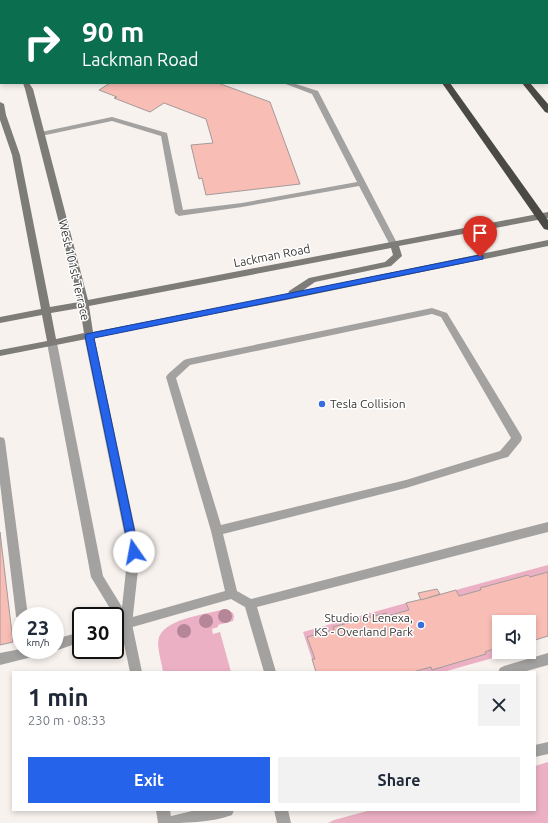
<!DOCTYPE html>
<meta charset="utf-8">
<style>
:root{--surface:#fff;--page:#f2f2f3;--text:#1f2937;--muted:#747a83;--accent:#2563eb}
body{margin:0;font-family:Ubuntu,sans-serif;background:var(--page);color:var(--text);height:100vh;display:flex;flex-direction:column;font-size:15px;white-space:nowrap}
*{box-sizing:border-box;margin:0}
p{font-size:13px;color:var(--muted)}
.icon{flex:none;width:22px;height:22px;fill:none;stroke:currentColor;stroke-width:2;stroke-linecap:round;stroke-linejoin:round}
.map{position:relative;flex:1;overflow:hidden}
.drawer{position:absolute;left:12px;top:671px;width:524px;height:140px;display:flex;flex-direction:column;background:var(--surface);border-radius:0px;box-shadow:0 2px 6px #0003}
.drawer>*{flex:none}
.guide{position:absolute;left:0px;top:0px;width:548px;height:84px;box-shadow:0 2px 6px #0003;background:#0b6e4f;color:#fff;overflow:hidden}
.buttons{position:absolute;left:492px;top:615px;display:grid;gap:8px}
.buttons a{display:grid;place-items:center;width:44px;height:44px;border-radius:0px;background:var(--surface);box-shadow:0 2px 6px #0003;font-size:20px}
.speed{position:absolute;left:12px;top:607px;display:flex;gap:8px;font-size:20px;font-weight:700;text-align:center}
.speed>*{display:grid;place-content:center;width:52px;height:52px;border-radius:50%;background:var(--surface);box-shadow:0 2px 6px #0003;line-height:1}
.speed small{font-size:10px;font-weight:400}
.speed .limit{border:2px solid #111;border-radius:6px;background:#fff;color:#111}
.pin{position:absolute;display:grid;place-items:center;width:34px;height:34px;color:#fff;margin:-41px -17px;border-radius:50% 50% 50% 0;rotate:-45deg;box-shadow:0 0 4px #0007}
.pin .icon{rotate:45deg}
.me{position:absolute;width:44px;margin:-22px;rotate:348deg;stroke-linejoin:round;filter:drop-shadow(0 0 3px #0008)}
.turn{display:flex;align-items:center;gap:14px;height:84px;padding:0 16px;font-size:18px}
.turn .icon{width:52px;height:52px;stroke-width:2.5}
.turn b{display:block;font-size:28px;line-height:34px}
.round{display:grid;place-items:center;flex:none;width:42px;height:42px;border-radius:0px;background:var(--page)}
.headline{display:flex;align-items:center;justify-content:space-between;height:68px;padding:0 16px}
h1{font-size:24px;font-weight:700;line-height:30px}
.primary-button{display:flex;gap:8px;margin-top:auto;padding:8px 16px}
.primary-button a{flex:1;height:46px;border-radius:0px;background:var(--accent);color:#fff;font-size:16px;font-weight:700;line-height:46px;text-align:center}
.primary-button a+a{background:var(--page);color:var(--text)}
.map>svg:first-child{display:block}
.green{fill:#ebb0c4}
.building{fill:#f8bdb5;stroke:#a29b9a}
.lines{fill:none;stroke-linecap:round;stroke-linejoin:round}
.lane{fill:#a3a2a0;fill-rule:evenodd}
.street{fill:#a3a2a0;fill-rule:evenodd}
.secondary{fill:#7d7c78;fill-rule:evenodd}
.highway{fill:#4b4945;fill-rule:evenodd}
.tree{fill:#b48697}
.route{fill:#2563eb;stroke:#184099}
.poi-dot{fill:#386ddd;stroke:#fff;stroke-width:1.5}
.labels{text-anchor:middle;stroke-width:3;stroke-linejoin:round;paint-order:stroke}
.street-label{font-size:12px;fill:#383635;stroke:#fff}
.poi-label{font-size:12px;fill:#383635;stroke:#fff;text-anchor:start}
</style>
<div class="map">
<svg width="548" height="823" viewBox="0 0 548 823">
<rect width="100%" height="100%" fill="#f8f2ee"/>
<!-- green -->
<g class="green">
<polygon points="548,565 548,572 530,577 528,575 480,588 481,590 459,596 456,590"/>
<polygon points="406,603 409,610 387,616 385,613 333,627 334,630 307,637 315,659 312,659 303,632"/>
<path d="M 225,609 L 233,613 L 234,616 L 233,621 L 218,625 L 218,627 L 212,629 L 213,634 L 220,632 L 231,672 L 163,672 C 162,662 155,644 160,635 C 169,618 208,614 225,609 Z"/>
<polygon points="499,647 499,652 514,652 443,672 413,672 431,667 432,670 486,654 485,652"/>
<polygon points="548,762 548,823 328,823 334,820 371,810 535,810 535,766"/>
</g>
<!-- building -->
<g class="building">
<polygon points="110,83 218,83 270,102 300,184 206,195 202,178 199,179 191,145 213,143 206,119 164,103 150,112 114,98 117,97 99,90"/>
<polygon points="0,532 13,642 0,645"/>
<polygon points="548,572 548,636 529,642 529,622 499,622 499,647 485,652 486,654 432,670 431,667 413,672 316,672 312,659 315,659 307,637 334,630 333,627 386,613 387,616 409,610 406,603 431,597 456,590 459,596 481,590 480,588 528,575 530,577"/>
<polygon points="437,589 440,594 421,600 418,593"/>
</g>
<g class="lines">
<!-- lane -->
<g class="lane">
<polygon points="283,83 293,83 318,91 398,245 397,247 394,248 390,245 359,186 242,207 179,216 175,213 161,136 112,121 41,136 37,134 41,132 112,117 167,133 183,210 242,203 357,182 312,94"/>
<path d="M 432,308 L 447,313 L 521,435 L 522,438 L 521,441 L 508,457 L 504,458 L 406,488 L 223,534 L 237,591 L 251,599 L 548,522 L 548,532 L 257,607 L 276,672 L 264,672 L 245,607 L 231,599 L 115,632 L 115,622 L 225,591 L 211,531 L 166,377 L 168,374 L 184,360 L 187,359 ZM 432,314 L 441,317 L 511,438 L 500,451 L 406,480 L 221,525 L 176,378 L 190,365 Z"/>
<polygon points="0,437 4,438 5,441 28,616 21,616 21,621 18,620 16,616 0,483"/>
<polygon points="81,632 81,642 55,651 54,650 55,650 55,639"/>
<polygon points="21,649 21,650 42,650 40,654 36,656 0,665 0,653"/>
<polygon points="548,653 548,665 523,672 498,672 500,668 504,666"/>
<polygon points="548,742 548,754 535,757 535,745"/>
<path d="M 196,810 L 234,810 L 232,815 C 209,823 185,823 161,823 L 163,818 Z"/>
<polygon points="274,810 288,810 291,823 277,823"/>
</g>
<!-- street -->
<g class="street">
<polygon points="89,333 94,336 140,552 132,624 142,672 130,672 120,625 91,577 47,343 52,340 57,343 103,576 122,607 128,552 84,336"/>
<polygon points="156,810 170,810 172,823 158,823"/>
</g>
<!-- secondary -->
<path class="secondary" d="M 23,83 L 29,83 L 33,89 L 88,300 L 548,212 L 548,218 L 399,246 L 402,256 L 391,266 L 315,282 L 302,291 L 548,240 L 548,246 L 286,300 L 0,356 L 0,350 L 47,341 L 42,315 L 0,323 L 0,317 L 41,309 L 12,155 L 0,120 L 0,102 L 4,104 L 6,115 L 20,155 L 50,307 L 79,302 L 25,89 ZM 391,248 L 393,255 L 385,262 L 309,278 L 289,291 L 288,294 L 93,332 L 89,306 ZM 80,308 L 84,333 L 56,339 L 51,313 Z"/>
<!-- highway -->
<g class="highway">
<polygon points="101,0 117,0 100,1"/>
<polygon points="183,0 199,0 182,1"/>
<polygon points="291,0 305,0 306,1 292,1"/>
<rect x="384" y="0" width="8" height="1"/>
<polygon points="453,0 461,0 462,1 454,1"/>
<polygon points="531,0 539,0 540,1 532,1"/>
<rect x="547" y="11" width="1" height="5"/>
<polygon points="442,83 450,83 548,220 548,230 544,229"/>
<polygon points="522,83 530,83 548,104 548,113 545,112"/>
</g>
</g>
<!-- trees -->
<g class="tree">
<circle cx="225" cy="616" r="7"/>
<circle cx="206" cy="621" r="7"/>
<circle cx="184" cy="631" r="7"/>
</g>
<!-- route -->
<polygon class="route" points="480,255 483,256 483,259 94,338 139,552 137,555 134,557 130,555 85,336 86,334"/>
<!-- markers -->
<g class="poi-dot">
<circle cx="322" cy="404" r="4"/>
<circle cx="421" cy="625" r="4"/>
</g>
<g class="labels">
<!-- street labels -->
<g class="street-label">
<text transform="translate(272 256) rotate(-11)" y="4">Lackman Road</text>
<text transform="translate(74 270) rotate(77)" y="4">West 101st Terrace</text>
</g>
<!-- poi labels -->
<g class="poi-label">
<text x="330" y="408">Tesla Collision</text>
<text x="413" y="622" text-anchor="end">Studio 6 Lenexa,<tspan x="413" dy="14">KS - Overland Park</tspan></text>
</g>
</g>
</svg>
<div class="buttons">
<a><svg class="icon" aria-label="sound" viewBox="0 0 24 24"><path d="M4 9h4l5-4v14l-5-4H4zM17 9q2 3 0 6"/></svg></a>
</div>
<div class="speed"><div>23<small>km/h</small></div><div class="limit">30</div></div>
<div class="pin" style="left:480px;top:257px;background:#d93025"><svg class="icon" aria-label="arrive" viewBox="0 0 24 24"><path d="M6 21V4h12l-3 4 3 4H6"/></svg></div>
<svg class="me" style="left:134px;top:552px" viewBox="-20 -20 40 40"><circle r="19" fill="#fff"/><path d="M0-13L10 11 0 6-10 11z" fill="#2563eb"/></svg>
<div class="guide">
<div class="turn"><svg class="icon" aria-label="right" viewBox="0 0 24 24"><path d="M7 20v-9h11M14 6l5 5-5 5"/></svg><div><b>90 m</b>Lackman Road</div></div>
</div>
<section class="drawer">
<div class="headline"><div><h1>1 min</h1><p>230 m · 08:33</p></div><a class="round"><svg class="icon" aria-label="close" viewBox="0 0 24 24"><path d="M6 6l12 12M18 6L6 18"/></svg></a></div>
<div class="primary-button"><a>Exit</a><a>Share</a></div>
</section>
</div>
